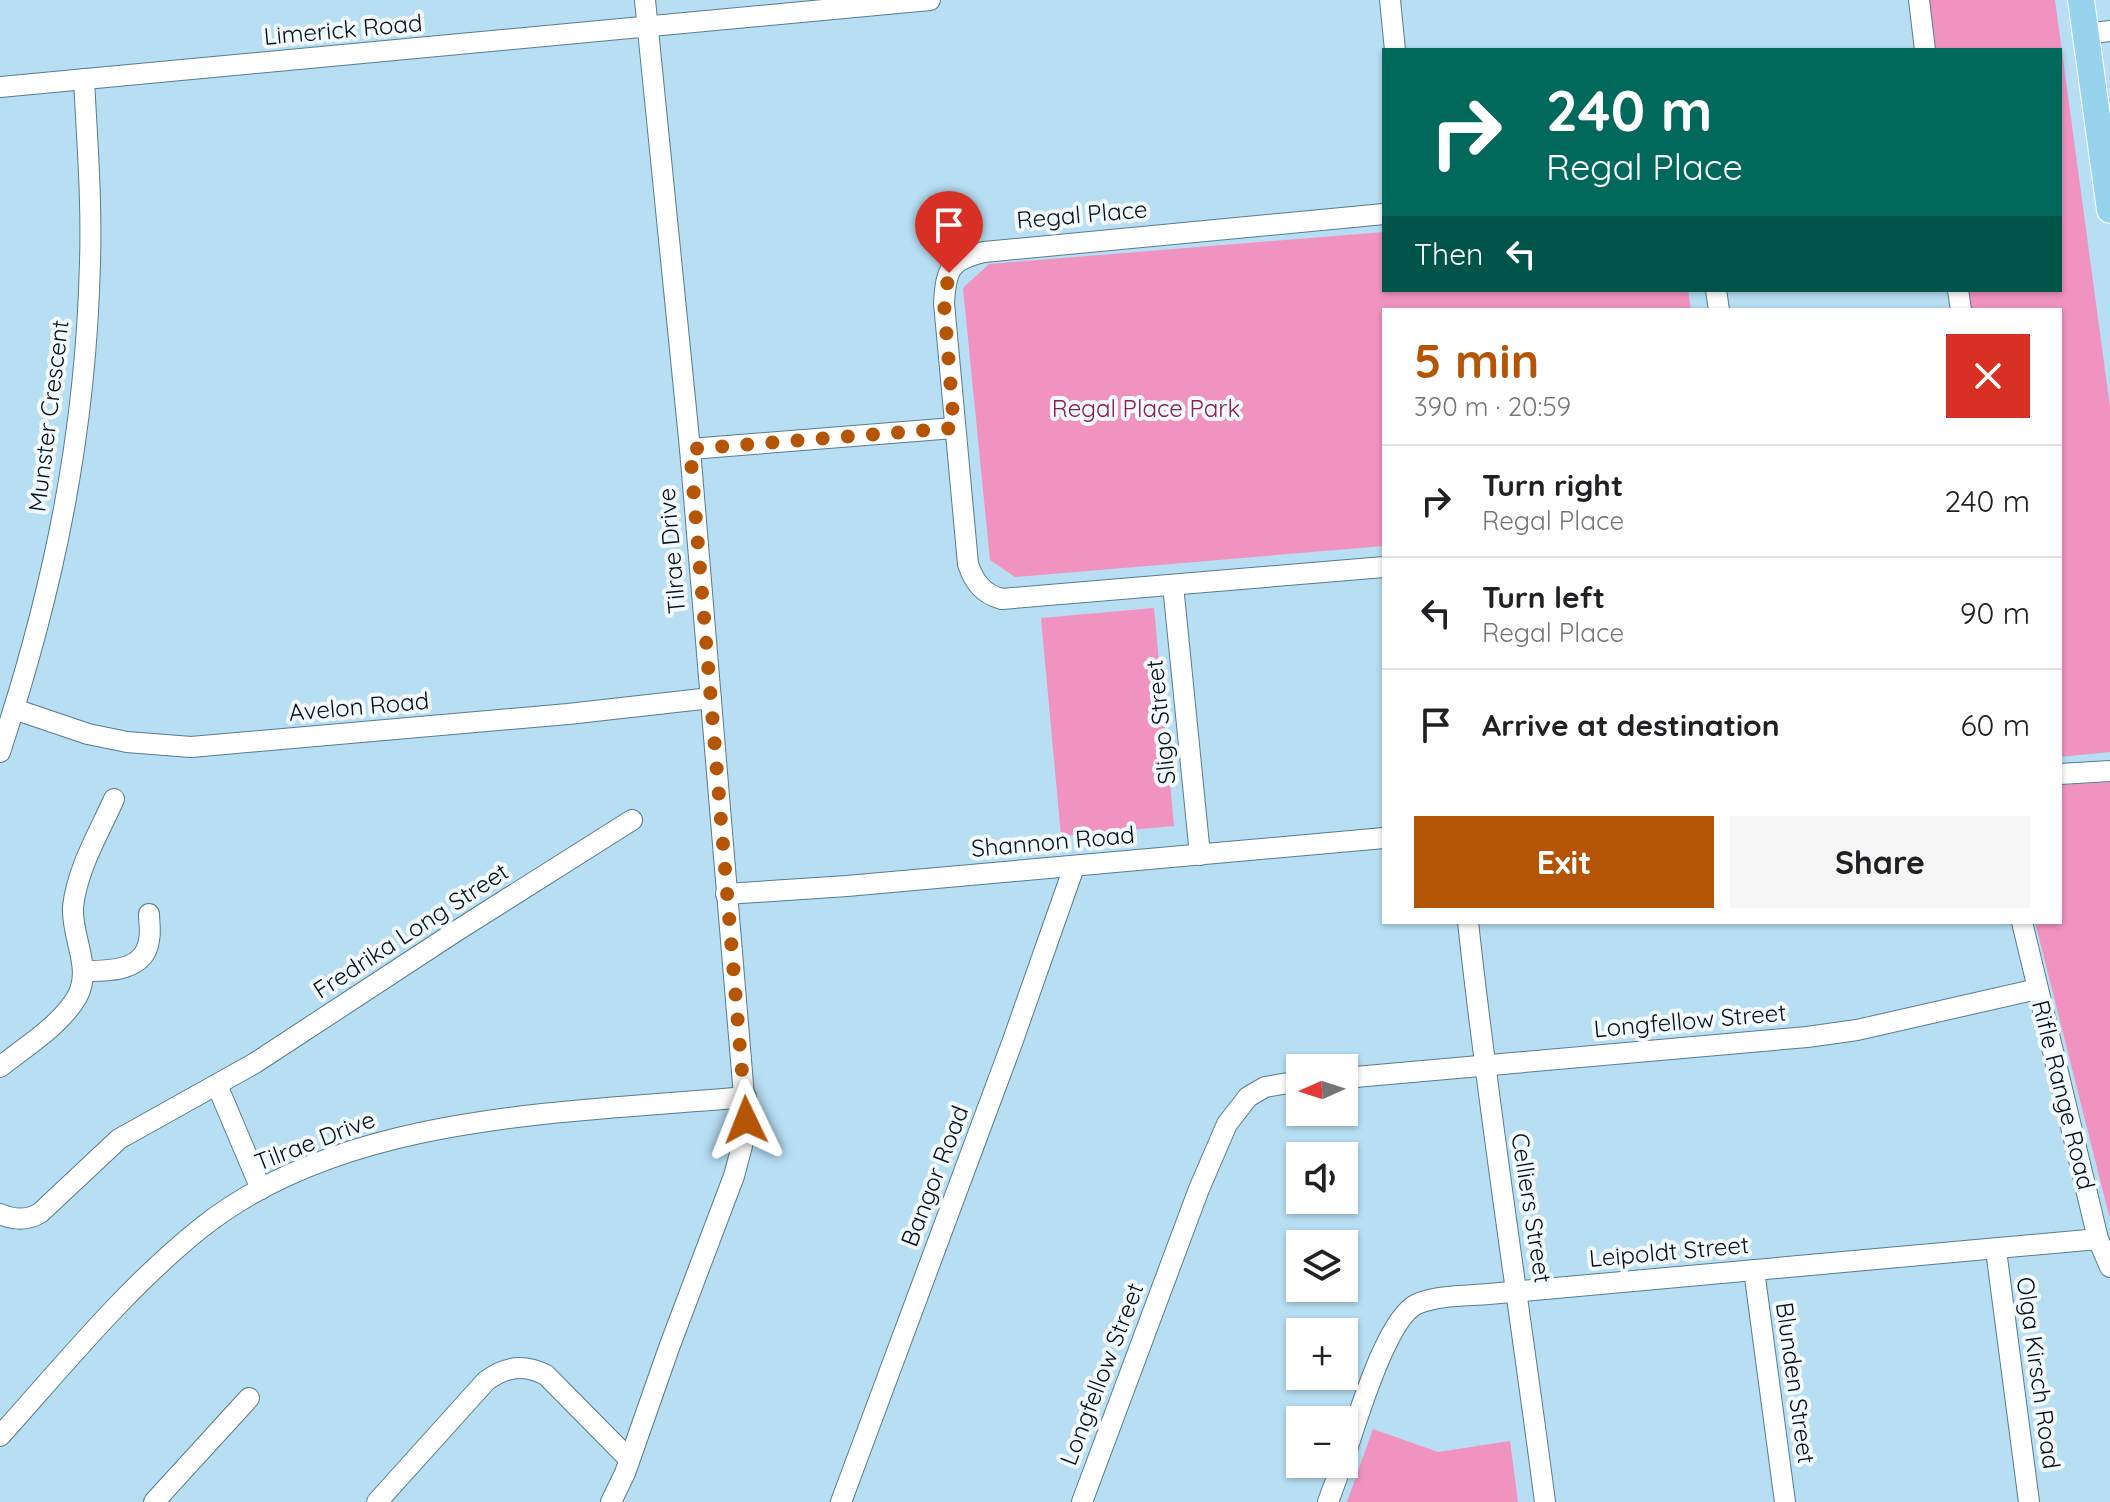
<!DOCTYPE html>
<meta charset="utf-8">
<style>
:root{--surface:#fff;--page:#f6f6f6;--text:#202124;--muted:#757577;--line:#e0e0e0;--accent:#b45506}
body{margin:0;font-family:Quicksand,sans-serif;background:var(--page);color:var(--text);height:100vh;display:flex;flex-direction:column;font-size:30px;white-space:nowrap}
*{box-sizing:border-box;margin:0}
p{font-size:26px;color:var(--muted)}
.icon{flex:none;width:44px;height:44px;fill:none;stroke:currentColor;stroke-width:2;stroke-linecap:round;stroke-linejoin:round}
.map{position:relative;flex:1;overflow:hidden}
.drawer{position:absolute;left:1382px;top:308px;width:680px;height:616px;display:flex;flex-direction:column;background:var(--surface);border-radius:0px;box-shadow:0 2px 6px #0004}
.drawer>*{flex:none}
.top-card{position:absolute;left:1382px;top:48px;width:680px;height:244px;border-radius:0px;box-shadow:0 2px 6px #0004;background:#00695c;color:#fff;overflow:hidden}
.needle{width:52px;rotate:267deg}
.buttons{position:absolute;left:1286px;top:1054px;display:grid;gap:16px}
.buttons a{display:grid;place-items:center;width:72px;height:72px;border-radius:0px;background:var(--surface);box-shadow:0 2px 6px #0004;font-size:40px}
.pin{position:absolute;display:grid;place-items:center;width:68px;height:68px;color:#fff;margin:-82px -34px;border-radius:50% 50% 50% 0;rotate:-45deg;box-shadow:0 0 8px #0007}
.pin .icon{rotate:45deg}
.me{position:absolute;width:88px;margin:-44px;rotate:358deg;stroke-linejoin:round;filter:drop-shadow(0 0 6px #0008)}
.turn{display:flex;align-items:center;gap:28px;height:168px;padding:0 32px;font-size:36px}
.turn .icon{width:104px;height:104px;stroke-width:2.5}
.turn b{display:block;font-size:56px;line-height:68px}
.then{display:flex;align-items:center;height:76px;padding:0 32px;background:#0003;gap:16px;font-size:30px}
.round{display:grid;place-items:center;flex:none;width:84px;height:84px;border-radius:0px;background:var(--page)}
.headline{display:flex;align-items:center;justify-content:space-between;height:136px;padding:0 32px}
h1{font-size:48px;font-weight:700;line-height:60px;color:var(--accent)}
.action{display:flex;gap:16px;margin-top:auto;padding:16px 32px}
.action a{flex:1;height:92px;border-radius:0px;background:var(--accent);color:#fff;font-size:32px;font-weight:700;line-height:92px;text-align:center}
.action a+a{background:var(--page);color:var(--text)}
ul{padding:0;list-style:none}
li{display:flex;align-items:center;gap:24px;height:112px;padding:0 32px;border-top:2px solid var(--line)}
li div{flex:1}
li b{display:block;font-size:30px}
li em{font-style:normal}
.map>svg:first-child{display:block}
.green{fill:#f193c0}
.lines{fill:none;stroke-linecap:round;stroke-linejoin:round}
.minor-casing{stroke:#577c8e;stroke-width:22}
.major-casing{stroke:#fff;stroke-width:28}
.minor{stroke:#fff;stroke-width:20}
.major{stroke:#98d3ee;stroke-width:26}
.route{stroke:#b45506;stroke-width:14;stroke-dasharray:0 25.2}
.labels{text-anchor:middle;stroke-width:8;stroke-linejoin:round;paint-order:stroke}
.street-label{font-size:24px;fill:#030f16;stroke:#f2fafe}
.park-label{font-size:24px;fill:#8a1a5b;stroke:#f2fafe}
</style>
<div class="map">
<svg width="2110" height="1502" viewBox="0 0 2110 1502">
<rect width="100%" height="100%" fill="#b7def3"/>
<!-- green -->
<g class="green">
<polygon points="1927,0 2055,0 2110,407 2110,752 2060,757 2060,310 1969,310 1967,290 2060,290 2060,50 1934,50"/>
<polygon points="1384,232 1384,290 1688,290 1691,310 1384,310 1384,546 1015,577 990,560 963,288 989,264"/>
<polygon points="1154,608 1174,826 1061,836 1041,618"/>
<polygon points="2110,782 2110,1219 2035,922 2060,922 2060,785"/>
<polygon points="1373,1429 1438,1452 1510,1441 1518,1502 1347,1502"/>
</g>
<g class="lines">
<!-- minor casing -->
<g class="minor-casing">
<g id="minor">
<polyline points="1390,0 1395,50"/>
<polyline points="1919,0 1925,50"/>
<polyline points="2086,34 2110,31"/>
<polyline points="0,87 930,0"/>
<path d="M 1384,214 L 984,252 C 950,260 946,269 944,303 L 968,564 C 974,582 983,594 1002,599 L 1384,567"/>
<polyline points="1716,290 1719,310"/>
<polyline points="1958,290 1961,310"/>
<polyline points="690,449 954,428"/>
<polyline points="1173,585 1200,855"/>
<polyline points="14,709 88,734 127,742 191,747 568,714 711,698"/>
<path d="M 0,752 C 54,589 86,433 90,262 C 92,201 87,140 84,79"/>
<polyline points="2060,774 2110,771"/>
<polyline points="726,894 847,886 1384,838"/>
<path d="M 1468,922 C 1489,1116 1520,1309 1545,1502"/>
<polyline points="2022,922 2098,1239 2110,1267"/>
<path d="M 84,971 C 107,971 145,972 149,940 C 151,932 149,922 149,914"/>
<path d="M 0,1067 C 25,1047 60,1026 77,997 C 93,968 71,937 73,907 C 77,869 99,833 114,799"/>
<polyline points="1344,1078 1807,1037 1857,1030 2037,989"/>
<polyline points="217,1085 261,1189"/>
<path d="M 0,1214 C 14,1220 27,1221 40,1213 L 119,1139 L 255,1063 L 458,930 L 632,820"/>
<polyline points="1996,1250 2029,1502"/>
<polyline points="1754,1270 1785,1502"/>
<path d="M 0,1436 C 64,1365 126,1288 201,1228 C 346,1112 570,1113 746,1097"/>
<path d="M 1344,1458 C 1356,1424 1386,1318 1417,1304 C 1438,1295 1467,1296 1489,1294 L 2098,1239"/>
<polyline points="154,1502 249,1398"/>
<path d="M 377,1502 L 486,1381 C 506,1366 524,1364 546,1375 L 629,1459"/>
<polyline points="611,1502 625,1473 670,1345 734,1176 742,1146 746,1120 690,449 645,0"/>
<polyline points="841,1502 1012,1043 1074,867"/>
<polyline points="1082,1502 1199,1189 1227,1124 1248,1097 1265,1087 1300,1081"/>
<polyline points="1328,1502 1342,1464"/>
</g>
</g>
<!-- major casing -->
<g class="major-casing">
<polyline id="major" points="2081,0 2110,210"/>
</g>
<!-- minor -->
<use href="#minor" class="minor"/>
<!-- major -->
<use href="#major" class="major"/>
</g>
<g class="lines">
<!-- route -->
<polyline class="route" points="746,1120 690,449 954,428 944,303 949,273"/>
</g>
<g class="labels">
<!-- street labels -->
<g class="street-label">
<text transform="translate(343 30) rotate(-5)" y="8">Limerick Road</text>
<text transform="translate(1082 215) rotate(-5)" y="8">Regal Place</text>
<text transform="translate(49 416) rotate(-83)" y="8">Munster Crescent</text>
<text transform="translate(672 551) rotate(-95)" y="8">Tilrae Drive</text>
<text transform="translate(359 707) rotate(-5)" y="8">Avelon Road</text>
<text transform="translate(1161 722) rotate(-96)" y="8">Sligo Street</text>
<text transform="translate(1053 842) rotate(-5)" y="8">Shannon Road</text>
<text transform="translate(411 931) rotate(-33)" y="8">Fredrika Long Street</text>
<text transform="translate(1690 1021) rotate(-5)" y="8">Longfellow Street</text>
<text transform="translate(2063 1095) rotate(76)" y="8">Rifle Range Road</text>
<text transform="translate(315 1141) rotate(-21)" y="8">Tilrae Drive</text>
<text transform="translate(935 1176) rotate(-69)" y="8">Bangor Road</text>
<text transform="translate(1531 1208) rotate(81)" y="8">Celliers Street</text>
<text transform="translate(1669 1252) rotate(-5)" y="8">Leipoldt Street</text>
<text transform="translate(2038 1373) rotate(82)" y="8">Olga Kirsch Road</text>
<text transform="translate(1102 1374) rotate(-69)" y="8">Longfellow Street</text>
<text transform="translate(1795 1383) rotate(82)" y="8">Blunden Street</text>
</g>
<!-- park labels -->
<g class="park-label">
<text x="1146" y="417">Regal Place Park</text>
</g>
</g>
</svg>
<div class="buttons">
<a><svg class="needle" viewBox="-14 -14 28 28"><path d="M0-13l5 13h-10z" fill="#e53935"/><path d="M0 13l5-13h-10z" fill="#757577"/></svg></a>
<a><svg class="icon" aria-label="sound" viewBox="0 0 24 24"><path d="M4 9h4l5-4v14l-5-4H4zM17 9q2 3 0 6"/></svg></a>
<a><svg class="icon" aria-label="layers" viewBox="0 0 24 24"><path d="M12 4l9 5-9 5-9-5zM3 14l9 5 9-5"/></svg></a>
<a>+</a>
<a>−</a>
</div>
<div class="pin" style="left:949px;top:273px;background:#d93025"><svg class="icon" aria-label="arrive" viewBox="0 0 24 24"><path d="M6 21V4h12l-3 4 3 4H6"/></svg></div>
<svg class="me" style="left:746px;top:1120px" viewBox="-20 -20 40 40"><path d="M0-17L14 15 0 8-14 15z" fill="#b45506" stroke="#fff" stroke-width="4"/></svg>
<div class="top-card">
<div class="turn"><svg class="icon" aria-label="right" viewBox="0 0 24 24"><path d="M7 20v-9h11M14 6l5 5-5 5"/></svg><div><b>240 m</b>Regal Place</div></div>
<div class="then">Then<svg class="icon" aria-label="left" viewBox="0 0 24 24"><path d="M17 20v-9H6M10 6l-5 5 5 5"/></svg></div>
</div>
<section class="drawer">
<div class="headline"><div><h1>5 min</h1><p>390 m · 20:59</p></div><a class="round" style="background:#d93025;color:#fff"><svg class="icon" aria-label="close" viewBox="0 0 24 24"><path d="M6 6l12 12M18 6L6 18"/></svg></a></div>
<ul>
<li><svg class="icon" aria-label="right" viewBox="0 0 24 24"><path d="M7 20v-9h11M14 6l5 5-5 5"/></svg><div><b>Turn right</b><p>Regal Place</p></div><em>240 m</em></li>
<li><svg class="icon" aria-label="left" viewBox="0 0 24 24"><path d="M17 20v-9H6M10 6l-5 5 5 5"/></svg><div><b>Turn left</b><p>Regal Place</p></div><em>90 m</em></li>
<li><svg class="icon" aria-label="arrive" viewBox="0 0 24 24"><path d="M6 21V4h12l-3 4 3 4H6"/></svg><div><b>Arrive at destination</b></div><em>60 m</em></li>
</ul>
<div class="action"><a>Exit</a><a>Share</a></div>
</section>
</div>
